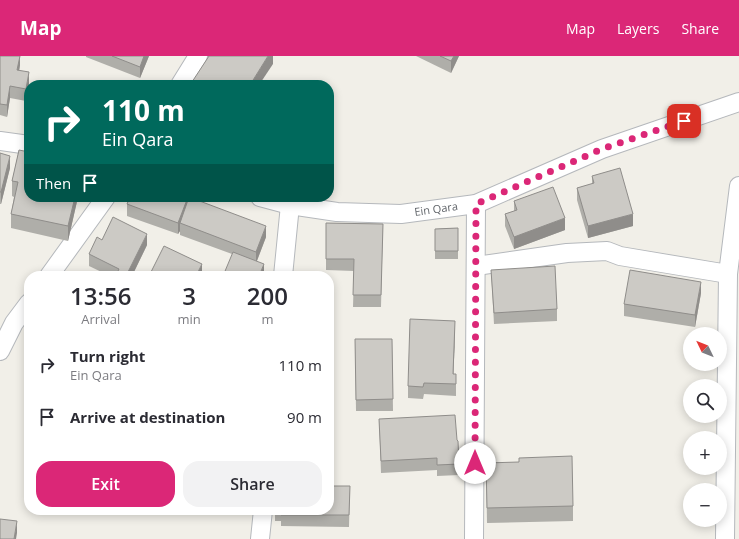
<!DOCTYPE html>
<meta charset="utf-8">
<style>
:root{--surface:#fff;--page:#f2f2f3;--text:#2b2b33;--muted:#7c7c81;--accent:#db2777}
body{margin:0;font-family:"Open Sans",sans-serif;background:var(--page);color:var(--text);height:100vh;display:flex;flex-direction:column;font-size:15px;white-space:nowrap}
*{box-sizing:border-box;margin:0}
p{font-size:13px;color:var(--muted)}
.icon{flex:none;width:22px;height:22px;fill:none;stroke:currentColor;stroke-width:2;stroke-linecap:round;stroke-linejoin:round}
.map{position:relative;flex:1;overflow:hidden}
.panel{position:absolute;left:24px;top:215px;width:310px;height:244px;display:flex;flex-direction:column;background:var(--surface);border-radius:16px;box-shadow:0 2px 10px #0003}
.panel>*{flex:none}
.top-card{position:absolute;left:24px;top:24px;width:310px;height:122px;border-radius:16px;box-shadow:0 2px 10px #0003;background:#00695c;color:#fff;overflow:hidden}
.needle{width:26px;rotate:313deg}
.fabs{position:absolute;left:683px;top:271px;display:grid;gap:8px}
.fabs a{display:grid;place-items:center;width:44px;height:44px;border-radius:50%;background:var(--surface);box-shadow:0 2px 10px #0003;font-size:20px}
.pin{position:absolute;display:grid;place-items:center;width:34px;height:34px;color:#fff;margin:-17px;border-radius:8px;box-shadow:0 2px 6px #0006}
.me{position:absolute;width:44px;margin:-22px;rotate:0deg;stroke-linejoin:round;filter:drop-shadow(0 0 3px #0008)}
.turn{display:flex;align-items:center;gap:14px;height:84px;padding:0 12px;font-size:18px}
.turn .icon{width:52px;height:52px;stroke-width:2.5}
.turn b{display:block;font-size:28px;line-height:34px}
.then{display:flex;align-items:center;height:38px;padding:0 12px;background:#0003;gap:8px;font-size:15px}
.eta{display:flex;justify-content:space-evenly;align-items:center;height:68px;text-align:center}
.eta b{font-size:24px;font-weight:600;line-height:28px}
.action{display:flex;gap:8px;margin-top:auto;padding:8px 12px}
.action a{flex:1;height:46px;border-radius:16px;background:var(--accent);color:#fff;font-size:16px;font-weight:600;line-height:46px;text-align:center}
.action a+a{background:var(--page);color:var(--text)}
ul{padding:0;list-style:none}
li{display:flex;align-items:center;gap:12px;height:52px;padding:0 12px}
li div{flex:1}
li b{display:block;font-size:15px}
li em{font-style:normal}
header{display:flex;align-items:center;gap:24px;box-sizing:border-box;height:56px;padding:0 20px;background:var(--accent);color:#fff}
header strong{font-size:19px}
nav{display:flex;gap:22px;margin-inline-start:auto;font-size:14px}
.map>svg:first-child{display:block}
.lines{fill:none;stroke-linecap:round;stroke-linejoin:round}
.street-casing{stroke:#b5b8bc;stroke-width:20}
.street{stroke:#fff;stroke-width:18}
.wall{fill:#afaea9}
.shaded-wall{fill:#8f8d8a}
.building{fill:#cccac5;stroke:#8f8d8a}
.route{stroke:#db2777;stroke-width:7;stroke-dasharray:0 12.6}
.labels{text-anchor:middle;stroke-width:3;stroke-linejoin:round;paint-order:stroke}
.street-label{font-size:11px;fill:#5f6368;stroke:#fff}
</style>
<header>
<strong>Map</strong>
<nav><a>Map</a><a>Layers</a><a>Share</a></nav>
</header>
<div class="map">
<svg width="739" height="483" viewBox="0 0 739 483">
<rect width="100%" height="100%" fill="#f1efe8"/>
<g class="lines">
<!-- street casing -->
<g class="street-casing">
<g id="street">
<polyline points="180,29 198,0"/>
<polyline points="0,85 29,89"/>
<polyline points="260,141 290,149 337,156 401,158 476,148 602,93 739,46"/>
<polyline points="476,210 567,197 607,195 620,200 728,218"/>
<polyline points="49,220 106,141"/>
<polyline points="283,220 290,149"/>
<polyline points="0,295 14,267 29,247"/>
<polyline points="260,483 263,454"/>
<polyline points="474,483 476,148"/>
<polyline points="725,483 728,218 739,130"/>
</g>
</g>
<!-- street -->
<use href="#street" class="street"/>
</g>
<!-- wall -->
<g class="wall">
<polygon points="0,0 20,0 20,9 19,15 29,28 26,45 10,42 7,61 0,59"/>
<polygon points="86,0 149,0 140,22 86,1"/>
<polygon points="416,0 459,0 451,17"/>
<polygon points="19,94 29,141 78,141 68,185 11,172 11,158 14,141 12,140 12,125"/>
<polygon points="0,97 10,112 1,148 0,148"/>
<polygon points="592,120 633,170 588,182 577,144 577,132 592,128"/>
<polygon points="514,145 565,174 514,193 505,170 505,158 514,155"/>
<polygon points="188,146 266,181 257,205 232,198 180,179 180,175 178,178 127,160 127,148"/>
<polygon points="326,167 383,168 381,251 353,251 354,215 326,214"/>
<polygon points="458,172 458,203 435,203 435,173"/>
<polygon points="102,184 147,189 132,220 110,220 89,210 89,198"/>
<polygon points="491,214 557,253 557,265 494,268"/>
<polygon points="701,237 695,271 624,260 624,248"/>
<polygon points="455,277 453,318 456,318 456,340 424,338 423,343 408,342 408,330"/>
<polygon points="355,283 392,283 393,355 356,355"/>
<polygon points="379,363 457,384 459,408 459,419 437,420 437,414 381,417"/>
<polygon points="486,407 573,450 573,465 487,467"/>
<polygon points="330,430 350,430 349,471 281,470 281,465 275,465 275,454 329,454"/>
</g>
<!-- shaded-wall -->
<g class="shaded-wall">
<polygon points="20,0 20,9 17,26 17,14"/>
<polygon points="144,0 149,0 140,22 140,11"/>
<polygon points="268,0 273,0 273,8 259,29 250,29"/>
<polygon points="454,0 459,0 451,17 451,5"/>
<polygon points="29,16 29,28 26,45 26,33"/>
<polygon points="10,30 10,42 7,61 7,49"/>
<polygon points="10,100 10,112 1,148 1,136"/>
<polygon points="75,141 78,141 68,185 68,170"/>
<polygon points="188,141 188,153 180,167 180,175 178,178 178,167"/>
<polygon points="633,158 633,170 588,182 588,170"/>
<polygon points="565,162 565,174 514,193 514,181"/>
<polygon points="266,170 266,181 256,207 256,196"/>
<polygon points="147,178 147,189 132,220 126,220"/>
<polygon points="202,208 202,220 196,220"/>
<polygon points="264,208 264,220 259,220"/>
<polygon points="701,226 701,237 695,271 695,259"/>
<polygon points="455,265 455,277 453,330 453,318"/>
<polygon points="17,465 17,477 16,483 14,483"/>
</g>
<!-- building -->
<g class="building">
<polygon points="0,0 20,0 17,14 29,16 26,33 10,30 7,49 0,48"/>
<polygon points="112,0 144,0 140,11"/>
<polygon points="209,0 268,0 250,29 190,29"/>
<polygon points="440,0 454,0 451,5"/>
<polygon points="19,94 29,96 29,141 75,141 68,170 11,158 18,126 12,125"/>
<polygon points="0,97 10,100 1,136 0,136"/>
<polygon points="620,112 633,158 588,170 577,132 594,127 592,120"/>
<polygon points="553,131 565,162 514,181 505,158 517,154 514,145"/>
<polygon points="130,141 188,141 178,167 127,148"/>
<polygon points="189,141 266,170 256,196 180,167"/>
<polygon points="113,161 147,178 126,220 123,220 117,217 119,213 89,198 97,181 102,184"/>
<polygon points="326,167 383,168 381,239 353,239 354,203 326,203"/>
<polygon points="458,172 458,195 435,195 435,173"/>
<polygon points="164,190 202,208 196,220 149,220"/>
<polygon points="233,196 264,208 259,220 223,220"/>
<polygon points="555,210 557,253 494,257 491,214"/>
<polygon points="630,214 701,226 695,259 624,248"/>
<polygon points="410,263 455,265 453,318 456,318 456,328 424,327 423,331 408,330"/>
<polygon points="355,283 392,283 393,343 356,344"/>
<polygon points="455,359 457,384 458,385 459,408 437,409 437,402 381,405 379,363"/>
<polygon points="572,400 573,450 487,452 486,407 519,406 519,402"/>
<polygon points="329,428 330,428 330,430 350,430 349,459 281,459 281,454 329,454"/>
<polygon points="0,463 17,465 14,483 0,483"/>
</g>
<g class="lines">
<!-- route -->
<polyline class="route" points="475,407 476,148 602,93 684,65"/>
</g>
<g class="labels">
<!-- street labels -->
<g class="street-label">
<text transform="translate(436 153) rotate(-8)" y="4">Ein Qara</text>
</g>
</g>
</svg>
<div class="fabs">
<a><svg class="needle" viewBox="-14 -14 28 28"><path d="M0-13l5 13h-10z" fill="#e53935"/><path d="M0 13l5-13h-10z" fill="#7c7c81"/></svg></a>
<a><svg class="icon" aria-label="search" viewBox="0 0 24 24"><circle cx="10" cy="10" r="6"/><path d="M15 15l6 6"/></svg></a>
<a>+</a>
<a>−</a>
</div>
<div class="pin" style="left:684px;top:65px;background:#d93025"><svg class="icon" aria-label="arrive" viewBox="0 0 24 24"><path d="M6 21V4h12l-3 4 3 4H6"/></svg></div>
<svg class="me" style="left:475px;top:407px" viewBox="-20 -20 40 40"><circle r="19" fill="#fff"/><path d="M0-13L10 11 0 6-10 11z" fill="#db2777"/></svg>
<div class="top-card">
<div class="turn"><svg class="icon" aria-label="right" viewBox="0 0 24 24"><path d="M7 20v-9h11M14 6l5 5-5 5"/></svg><div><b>110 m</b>Ein Qara</div></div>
<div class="then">Then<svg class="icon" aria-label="arrive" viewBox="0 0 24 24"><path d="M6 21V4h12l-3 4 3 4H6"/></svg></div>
</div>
<section class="panel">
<div class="eta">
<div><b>13:56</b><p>Arrival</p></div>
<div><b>3</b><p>min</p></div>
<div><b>200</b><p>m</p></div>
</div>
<ul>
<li><svg class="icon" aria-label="right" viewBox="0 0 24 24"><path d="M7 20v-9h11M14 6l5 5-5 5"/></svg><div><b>Turn right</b><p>Ein Qara</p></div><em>110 m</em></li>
<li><svg class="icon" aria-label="arrive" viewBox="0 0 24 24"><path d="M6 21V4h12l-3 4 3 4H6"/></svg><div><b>Arrive at destination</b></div><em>90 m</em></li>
</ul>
<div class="action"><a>Exit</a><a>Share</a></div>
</section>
</div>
